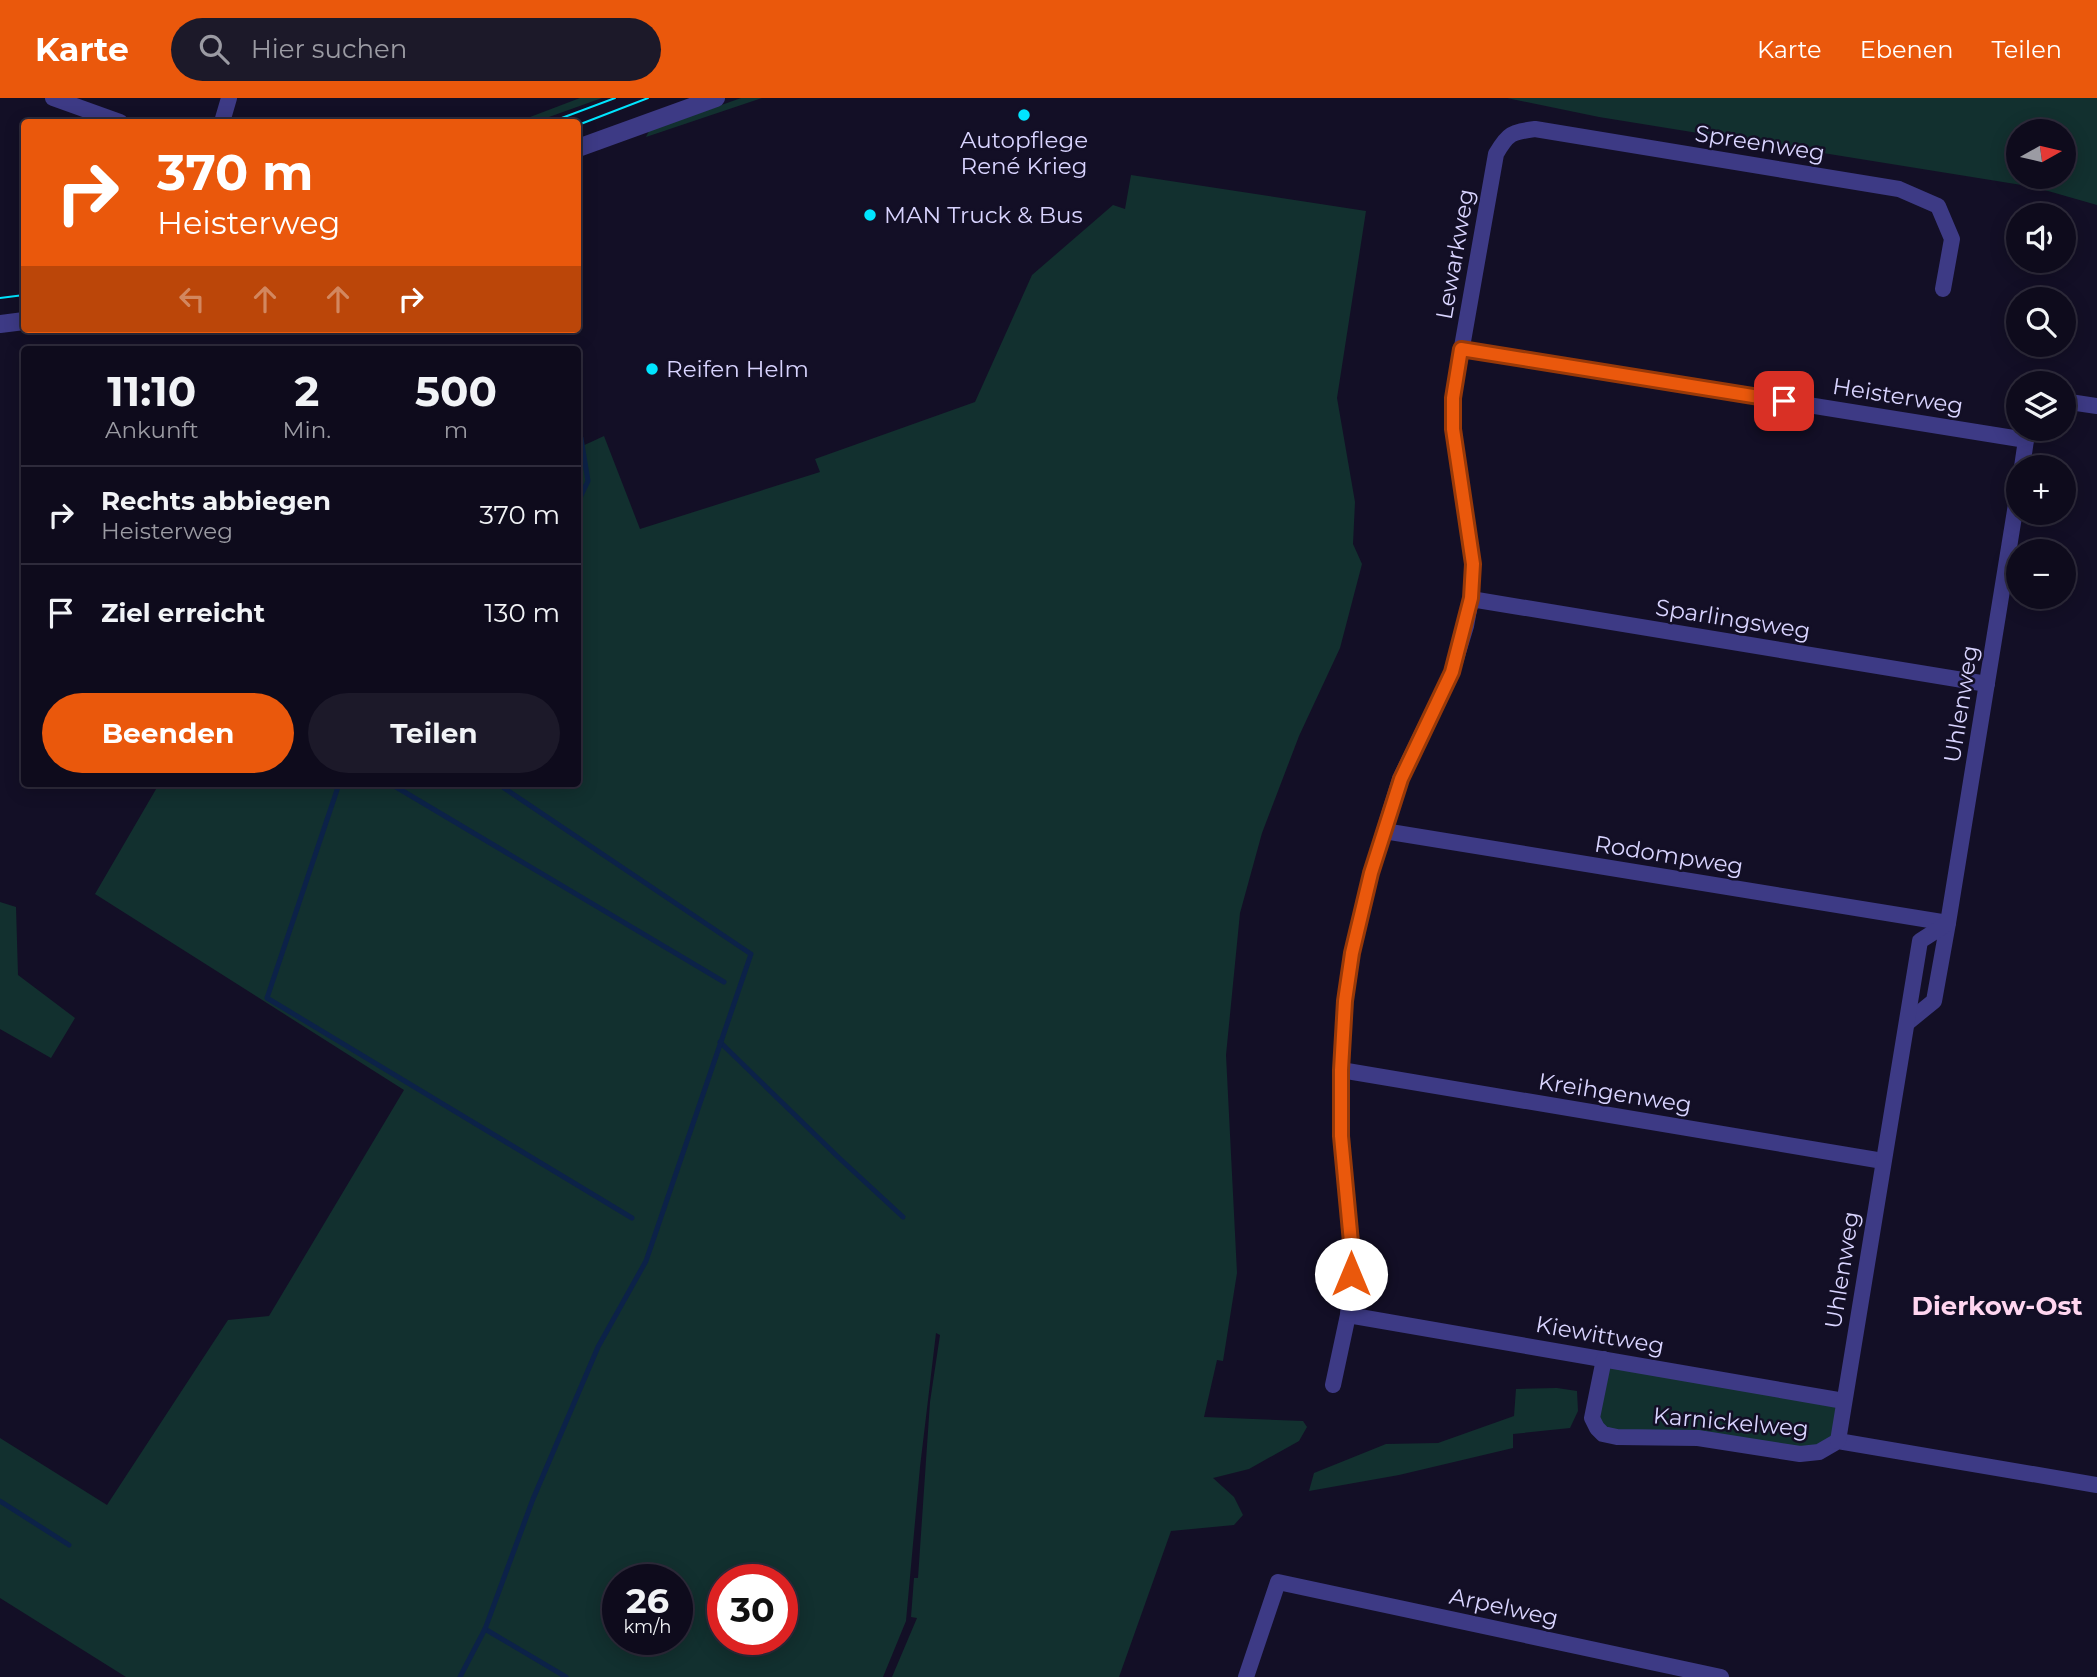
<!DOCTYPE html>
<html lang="de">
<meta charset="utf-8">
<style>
:root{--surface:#0e0b1c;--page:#1c1929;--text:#f1f3f6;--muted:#9b9ba3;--line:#2e2b3b;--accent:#ea580c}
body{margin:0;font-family:Montserrat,sans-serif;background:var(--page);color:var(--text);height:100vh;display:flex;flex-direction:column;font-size:26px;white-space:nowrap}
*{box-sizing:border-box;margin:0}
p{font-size:23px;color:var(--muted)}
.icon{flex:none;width:38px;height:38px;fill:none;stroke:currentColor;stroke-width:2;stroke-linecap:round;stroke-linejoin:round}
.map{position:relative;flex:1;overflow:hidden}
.panel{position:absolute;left:21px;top:248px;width:560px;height:441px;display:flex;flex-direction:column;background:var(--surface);border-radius:7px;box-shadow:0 4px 18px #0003,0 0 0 2px var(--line)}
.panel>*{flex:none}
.guide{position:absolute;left:21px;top:21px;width:560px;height:214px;border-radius:7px;box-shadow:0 4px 18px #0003,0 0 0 2px var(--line);background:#ea580c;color:#fff;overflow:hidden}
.needle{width:46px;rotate:82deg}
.buttons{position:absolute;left:2006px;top:21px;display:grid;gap:14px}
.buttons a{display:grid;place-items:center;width:70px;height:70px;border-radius:50%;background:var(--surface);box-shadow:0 4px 18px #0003,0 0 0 2px var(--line);font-size:35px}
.speed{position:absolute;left:602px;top:1466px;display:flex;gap:14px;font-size:35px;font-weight:700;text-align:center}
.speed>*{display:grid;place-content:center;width:91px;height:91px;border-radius:50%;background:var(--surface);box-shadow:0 4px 18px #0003,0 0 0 2px var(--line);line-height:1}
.speed small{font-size:18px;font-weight:400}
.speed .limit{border:10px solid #d22;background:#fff;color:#111}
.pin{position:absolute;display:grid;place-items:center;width:60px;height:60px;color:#fff;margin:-30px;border-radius:14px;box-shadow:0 4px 10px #0006}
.me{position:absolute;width:77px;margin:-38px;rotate:0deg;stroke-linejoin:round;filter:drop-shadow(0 0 5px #0008)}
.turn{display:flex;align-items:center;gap:24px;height:147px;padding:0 21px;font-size:32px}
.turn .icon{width:91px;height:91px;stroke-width:2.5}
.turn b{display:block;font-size:49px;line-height:60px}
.lanes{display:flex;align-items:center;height:66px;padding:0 21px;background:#0003;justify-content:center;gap:35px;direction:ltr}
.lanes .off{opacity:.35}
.eta{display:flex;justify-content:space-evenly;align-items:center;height:119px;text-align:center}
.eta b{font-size:42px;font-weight:700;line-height:49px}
.primary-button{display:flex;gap:14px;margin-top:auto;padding:14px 21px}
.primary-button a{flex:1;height:80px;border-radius:42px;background:var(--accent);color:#fff;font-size:28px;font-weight:700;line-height:80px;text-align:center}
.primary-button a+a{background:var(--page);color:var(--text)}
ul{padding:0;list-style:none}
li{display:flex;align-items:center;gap:21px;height:98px;padding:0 21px;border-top:2px solid var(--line)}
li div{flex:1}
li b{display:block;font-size:26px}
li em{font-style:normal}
header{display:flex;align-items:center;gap:42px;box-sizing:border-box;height:98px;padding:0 35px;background:var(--accent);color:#fff}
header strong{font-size:33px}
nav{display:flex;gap:38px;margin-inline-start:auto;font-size:24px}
.search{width:490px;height:63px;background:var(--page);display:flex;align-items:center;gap:18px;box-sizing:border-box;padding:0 24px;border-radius:38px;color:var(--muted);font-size:26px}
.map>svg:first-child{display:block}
.green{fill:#12302f;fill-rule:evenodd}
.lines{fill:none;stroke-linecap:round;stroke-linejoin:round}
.stream{stroke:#0c2248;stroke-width:5}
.minor{stroke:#3d3a85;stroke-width:16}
.tertiary{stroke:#3d3a85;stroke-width:18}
.tram{stroke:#00e5ff;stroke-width:2}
.route-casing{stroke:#983908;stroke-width:18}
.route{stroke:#ea580c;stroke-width:12}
.poi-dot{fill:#00e5ff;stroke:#130f26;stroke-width:2.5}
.labels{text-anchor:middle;stroke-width:5;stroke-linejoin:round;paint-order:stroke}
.poi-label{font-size:23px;fill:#d9d4ff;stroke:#130f26;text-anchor:start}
.street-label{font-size:23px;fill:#d9d4ff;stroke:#130f26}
.quarter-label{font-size:26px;font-weight:bold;fill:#ffd6f0;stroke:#130f26}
</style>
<header>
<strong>Karte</strong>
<div class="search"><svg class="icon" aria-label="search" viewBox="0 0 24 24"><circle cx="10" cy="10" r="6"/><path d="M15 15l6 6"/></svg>Hier suchen</div>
<nav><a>Karte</a><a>Ebenen</a><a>Teilen</a></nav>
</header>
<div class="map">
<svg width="2097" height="1579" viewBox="0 0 2097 1579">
<rect width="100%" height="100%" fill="#130f26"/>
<!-- green -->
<g class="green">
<polygon points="580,0 602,0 535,24 517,24"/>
<polygon points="741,0 762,0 646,39 649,33"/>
<path d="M 1507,0 L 2097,0 L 2097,107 L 2034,89 L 1599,19 ZM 2018,33 L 2063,33 L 2063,79 L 2018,79 Z"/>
<path d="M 1131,77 L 1366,113 L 1337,300 L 1355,404 L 1353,446 L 1362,466 L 1340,550 L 1299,638 L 1262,735 L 1240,815 L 1226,957 L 1237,1175 L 1223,1263 L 1217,1262 L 1204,1319 L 1303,1323 L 1307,1329 L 1299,1343 L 1249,1371 L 1213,1380 L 1234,1399 L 1243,1417 L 1234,1427 L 1171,1433 L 1119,1579 L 892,1579 L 917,1520 L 911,1519 L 914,1480 L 918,1480 L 930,1304 L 940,1237 L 936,1235 L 920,1369 L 906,1523 L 883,1579 L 126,1579 L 0,1500 L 0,1340 L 107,1407 L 228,1222 L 269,1218 L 404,992 L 95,796 L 159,686 L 578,686 L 578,350 L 604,338 L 640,431 L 820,374 L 815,361 L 975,304 L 1032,177 L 1113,107 L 1125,111 ZM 618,1482 L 677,1482 L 677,1542 L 618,1542 ZM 723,1482 L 782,1482 L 782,1542 L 723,1542 Z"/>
<polygon points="0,804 16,809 18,877 75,920 51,960 0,931"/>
<polygon points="1604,1261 1844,1303 1838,1343 1819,1354 1597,1330"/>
<polygon points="1557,1290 1577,1293 1578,1313 1570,1330 1513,1336 1513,1350 1399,1377 1309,1393 1314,1375 1386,1346 1438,1345 1514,1318 1516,1291"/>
</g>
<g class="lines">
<!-- stream -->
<g class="stream">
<polyline points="578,404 588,383 581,340"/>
<polyline points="339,686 267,900 632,1120"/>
<polyline points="391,686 724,884"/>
<polyline points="720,944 837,1058 903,1119"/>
<polyline points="0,1403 69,1447"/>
<polyline points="485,1531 566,1579"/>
<polyline points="460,1579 485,1531 533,1401 598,1249 646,1163 751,856 498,686"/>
</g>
<!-- minor -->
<g class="minor">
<polyline points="53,0 120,24"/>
<polyline points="222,24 229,0"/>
<polyline points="1461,251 2026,342 2028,331"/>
<polyline points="2063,303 2097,308"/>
<polyline points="2022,369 2026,342"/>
<polyline points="1471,501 1987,586"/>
<polyline points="1384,733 1948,825 1934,903 1907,925"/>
<polyline points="1341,972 1883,1063"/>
<polyline points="1348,1217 1844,1303"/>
<polyline points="1604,1261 1592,1320 1597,1330 1603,1336 1617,1339 1698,1340 1800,1356 1819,1354 1838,1343 2097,1387"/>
<path d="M 1333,1287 L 1348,1217 L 1352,1155 L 1341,1038 L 1341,972 L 1345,903 L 1352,855 L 1371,775 L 1400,681 L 1452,574 L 1466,528 L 1471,501 L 1473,466 L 1453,331 L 1453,300 L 1496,56 C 1508,35 1512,34 1535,31 L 1899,91 L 1938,108 L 1952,141 L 1943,191"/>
<polyline points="1838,1343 1920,843 1948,825 2018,394"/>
<polyline points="1246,1579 1278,1484 1721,1579"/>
</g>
<!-- tertiary -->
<g class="tertiary">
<polyline points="578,50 716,0"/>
<polyline points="0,226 24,223"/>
</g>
<!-- tram -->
<g class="tram">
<polyline points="551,24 615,0"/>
<polyline points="578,27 648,0"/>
<polyline points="0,200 24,197"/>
</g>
</g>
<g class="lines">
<!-- route casing -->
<g class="route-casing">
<polyline id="route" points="1351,1176 1352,1155 1341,1038 1341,972 1345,903 1352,855 1371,775 1401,681 1452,574 1471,500 1473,466 1453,331 1453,300 1461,251 1784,303"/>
</g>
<!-- route -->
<use href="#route" class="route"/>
</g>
<!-- markers -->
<g class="poi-dot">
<circle cx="1024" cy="17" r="7"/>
<circle cx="870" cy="117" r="7"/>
<circle cx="652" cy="271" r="7"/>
</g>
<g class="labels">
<!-- poi labels -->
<g class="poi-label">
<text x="1024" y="50" text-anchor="middle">Autopflege<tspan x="1024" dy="26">René Krieg</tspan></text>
<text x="884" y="125">MAN Truck &amp; Bus</text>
<text x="666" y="279">Reifen Helm</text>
</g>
<!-- street labels -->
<g class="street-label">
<text transform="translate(1760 45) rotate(9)" y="8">Spreenweg</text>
<text transform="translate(1455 156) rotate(-80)" y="8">Lewarkweg</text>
<text transform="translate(1898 298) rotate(9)" y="8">Heisterweg</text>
<text transform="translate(1733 521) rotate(9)" y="8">Sparlingsweg</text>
<text transform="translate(1961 606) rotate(-81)" y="8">Uhlenweg</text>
<text transform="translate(1669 757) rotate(9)" y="8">Rodompweg</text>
<text transform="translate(1615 995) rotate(9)" y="8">Kreihgenweg</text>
<text transform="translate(1842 1172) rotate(-81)" y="8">Uhlenweg</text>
<text transform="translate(1600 1237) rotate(10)" y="8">Kiewittweg</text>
<text transform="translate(1731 1324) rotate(5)" y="8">Karnickelweg</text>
<text transform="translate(1504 1509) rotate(12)" y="8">Arpelweg</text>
</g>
<!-- quarter labels -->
<g class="quarter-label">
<text x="1997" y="1217">Dierkow-Ost</text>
</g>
</g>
</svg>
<div class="buttons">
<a><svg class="needle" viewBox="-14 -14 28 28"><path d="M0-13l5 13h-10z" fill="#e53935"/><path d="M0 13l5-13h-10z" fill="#9b9ba3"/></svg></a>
<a><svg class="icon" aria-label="sound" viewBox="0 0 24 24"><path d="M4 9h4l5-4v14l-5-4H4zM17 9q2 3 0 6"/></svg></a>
<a><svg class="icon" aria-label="search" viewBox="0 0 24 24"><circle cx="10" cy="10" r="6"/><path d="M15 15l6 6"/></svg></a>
<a><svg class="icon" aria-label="layers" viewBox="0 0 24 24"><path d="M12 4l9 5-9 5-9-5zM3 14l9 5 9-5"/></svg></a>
<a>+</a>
<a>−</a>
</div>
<div class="speed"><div>26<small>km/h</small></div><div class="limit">30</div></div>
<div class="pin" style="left:1784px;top:303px;background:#d93025"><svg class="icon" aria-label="arrive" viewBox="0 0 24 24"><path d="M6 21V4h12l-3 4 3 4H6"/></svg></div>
<svg class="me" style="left:1351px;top:1176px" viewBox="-20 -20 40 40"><circle r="19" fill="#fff"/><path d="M0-13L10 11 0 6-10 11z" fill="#ea580c"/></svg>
<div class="guide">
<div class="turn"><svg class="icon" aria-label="right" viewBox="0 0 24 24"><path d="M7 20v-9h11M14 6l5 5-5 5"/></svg><div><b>370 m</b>Heisterweg</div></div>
<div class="lanes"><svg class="icon off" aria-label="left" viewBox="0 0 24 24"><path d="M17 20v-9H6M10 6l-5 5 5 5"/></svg><svg class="icon off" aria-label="ahead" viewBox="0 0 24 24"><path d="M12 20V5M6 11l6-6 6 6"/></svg><svg class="icon off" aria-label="ahead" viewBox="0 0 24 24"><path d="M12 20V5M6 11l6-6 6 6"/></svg><svg class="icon" aria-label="right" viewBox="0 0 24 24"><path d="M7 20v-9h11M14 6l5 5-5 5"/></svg></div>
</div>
<section class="panel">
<div class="eta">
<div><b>11:10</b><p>Ankunft</p></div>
<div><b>2</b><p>Min.</p></div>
<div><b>500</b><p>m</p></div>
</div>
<ul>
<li><svg class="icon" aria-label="right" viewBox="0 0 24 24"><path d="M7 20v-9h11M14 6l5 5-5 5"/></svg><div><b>Rechts abbiegen</b><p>Heisterweg</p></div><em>370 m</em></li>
<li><svg class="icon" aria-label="arrive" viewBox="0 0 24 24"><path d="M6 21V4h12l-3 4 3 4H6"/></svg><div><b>Ziel erreicht</b></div><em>130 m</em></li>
</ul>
<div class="primary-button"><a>Beenden</a><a>Teilen</a></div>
</section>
</div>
